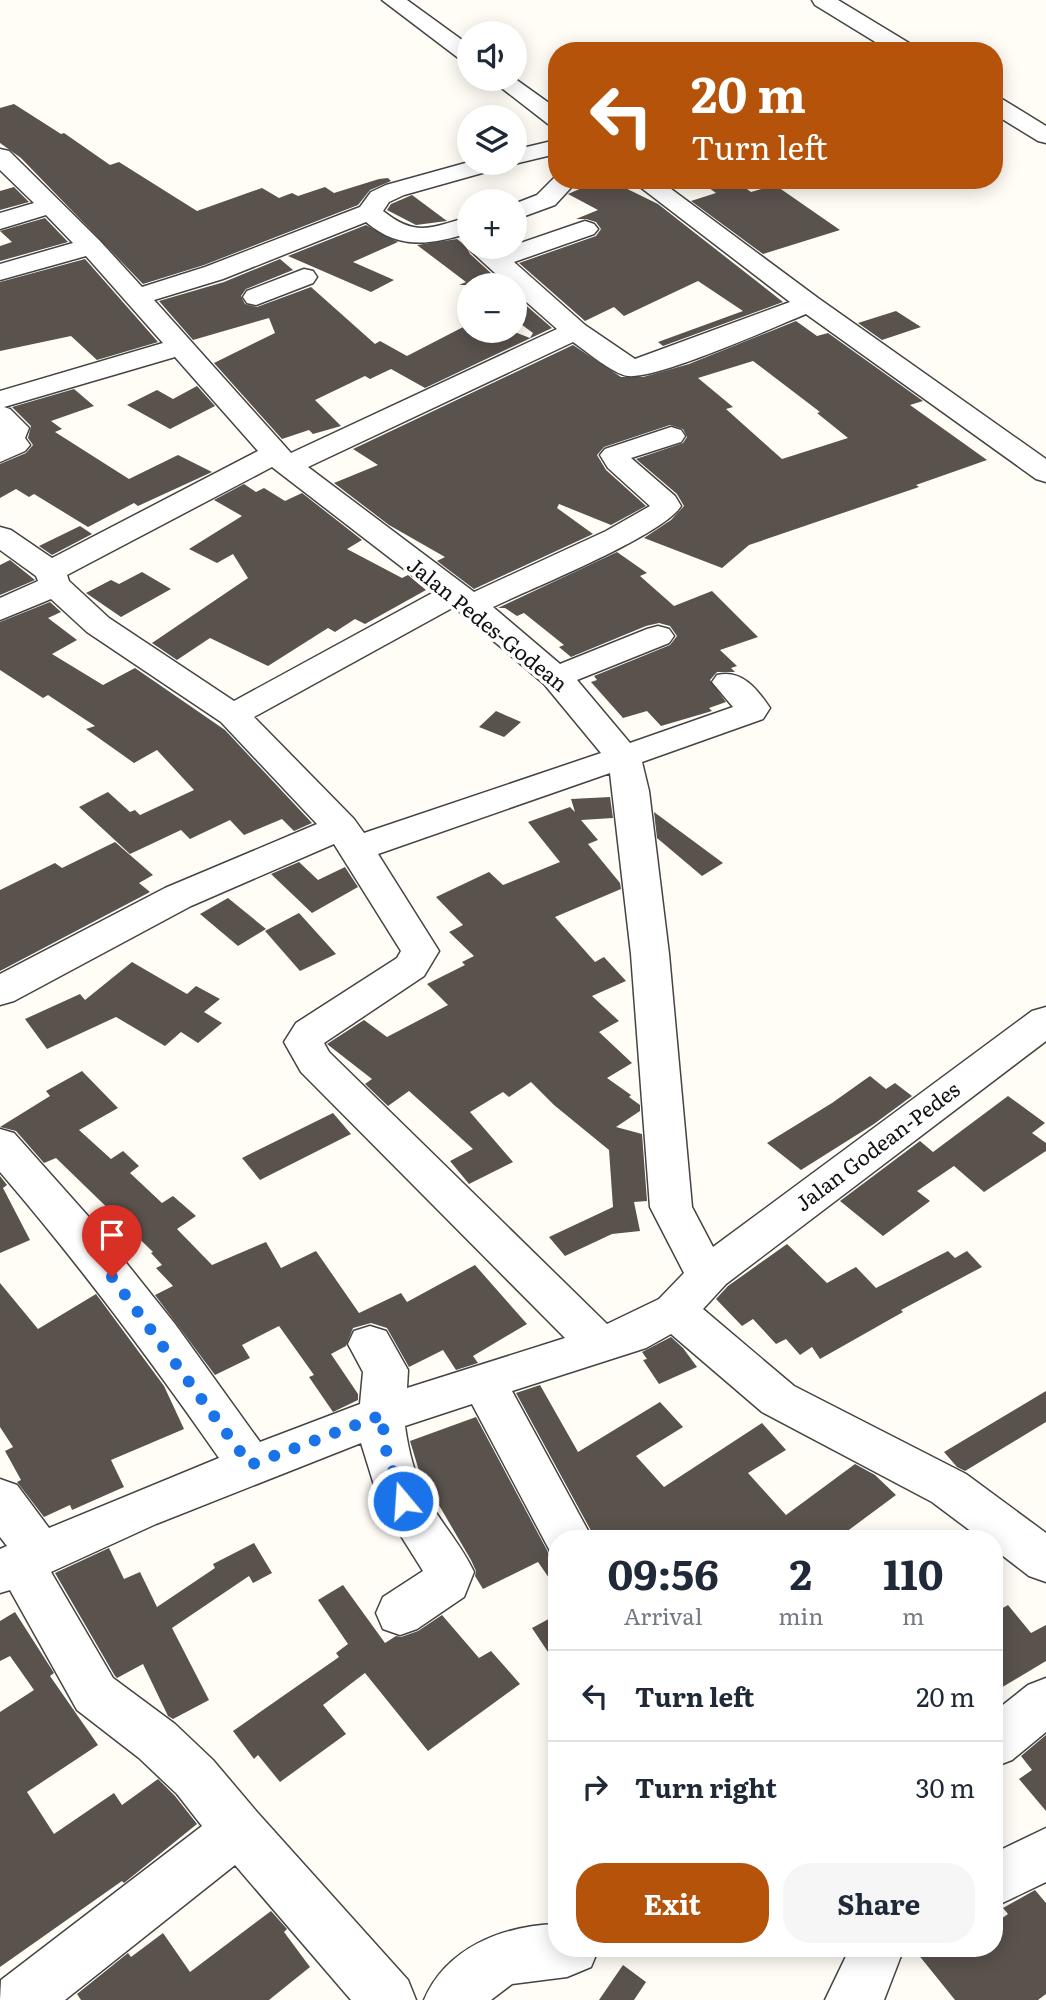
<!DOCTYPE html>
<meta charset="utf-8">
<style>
:root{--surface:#fff;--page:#f6f6f7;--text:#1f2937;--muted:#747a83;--line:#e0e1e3;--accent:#b45309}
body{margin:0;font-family:Literata,serif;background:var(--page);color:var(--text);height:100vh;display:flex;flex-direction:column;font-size:26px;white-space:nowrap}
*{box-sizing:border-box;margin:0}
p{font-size:23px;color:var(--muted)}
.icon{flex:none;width:38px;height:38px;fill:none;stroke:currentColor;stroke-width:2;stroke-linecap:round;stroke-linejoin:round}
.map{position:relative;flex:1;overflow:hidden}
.side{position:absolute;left:548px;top:1530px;width:455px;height:427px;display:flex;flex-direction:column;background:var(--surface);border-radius:28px;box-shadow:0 4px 18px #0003}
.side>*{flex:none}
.guide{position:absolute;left:548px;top:42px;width:455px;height:147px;border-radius:28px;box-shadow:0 4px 18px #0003;background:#b45309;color:#fff;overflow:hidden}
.controls{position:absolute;left:457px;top:21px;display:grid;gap:14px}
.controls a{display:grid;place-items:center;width:70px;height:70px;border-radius:50%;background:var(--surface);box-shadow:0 4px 18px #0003;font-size:35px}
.pin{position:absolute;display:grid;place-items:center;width:60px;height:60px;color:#fff;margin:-72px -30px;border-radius:50% 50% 50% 0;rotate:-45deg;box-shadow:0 0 7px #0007}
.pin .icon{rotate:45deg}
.me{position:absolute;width:77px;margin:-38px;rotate:342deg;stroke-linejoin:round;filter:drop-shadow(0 0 5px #0008)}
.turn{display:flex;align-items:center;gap:24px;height:147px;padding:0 28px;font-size:32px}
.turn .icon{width:91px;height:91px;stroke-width:2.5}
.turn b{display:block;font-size:49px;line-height:60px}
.eta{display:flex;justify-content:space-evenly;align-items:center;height:119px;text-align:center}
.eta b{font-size:42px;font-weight:700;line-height:49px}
.primary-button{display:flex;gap:14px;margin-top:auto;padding:14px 28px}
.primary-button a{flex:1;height:80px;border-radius:28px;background:var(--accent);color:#fff;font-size:28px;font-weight:700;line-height:80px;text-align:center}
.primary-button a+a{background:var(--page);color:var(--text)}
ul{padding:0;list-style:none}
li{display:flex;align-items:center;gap:21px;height:91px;padding:0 28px;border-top:2px solid var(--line)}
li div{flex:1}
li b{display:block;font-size:26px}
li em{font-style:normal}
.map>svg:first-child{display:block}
.building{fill:#5a524d;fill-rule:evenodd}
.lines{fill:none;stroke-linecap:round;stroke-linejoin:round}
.minor-casing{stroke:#444;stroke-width:3}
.minor{fill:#fff;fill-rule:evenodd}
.route{stroke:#1a73e8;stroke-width:12;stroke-dasharray:0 21.6}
.labels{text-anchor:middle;stroke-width:7;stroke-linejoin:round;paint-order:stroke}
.street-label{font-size:21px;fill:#111;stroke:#fff}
</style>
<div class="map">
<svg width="1046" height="2000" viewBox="0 0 1046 2000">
<rect width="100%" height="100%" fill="#fffdf5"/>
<!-- building -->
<g class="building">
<polygon points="14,104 61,134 64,133 110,165 119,162 197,211 262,188 279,198 292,193 298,196 325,187 334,193 379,179 388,178 391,181 370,190 358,205 204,265 143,284 21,158 0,143 0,108"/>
<polygon points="600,180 609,180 658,204 783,302 663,346 658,342 743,311 698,281 624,316 614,307 585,321 519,263 596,236 601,229 596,222 586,219 576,219 598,210 568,194"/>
<polygon points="698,180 735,180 751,192 775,185 840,230 763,254 691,201 716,193"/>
<polygon points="14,187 29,202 0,210 0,191"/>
<polygon points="412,195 447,221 416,225 387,210 391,204"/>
<polygon points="45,218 68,242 0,261 0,246 12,242 0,231"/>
<polygon points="366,225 398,242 353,262 394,280 371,292 288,256"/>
<polygon points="457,239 466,246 470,254 504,285 459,285 466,282 417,245"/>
<polygon points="85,259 158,342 97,360 71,336 0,351 0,282"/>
<polygon points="280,259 293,270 246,289 241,296 245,304 257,307 311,287 375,344 380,341 407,356 469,324 469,331 512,331 530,338 533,333 514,319 514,295 552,328 425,388 391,369 370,379 365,376 315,400 341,426 313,434 309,430 282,439 214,363 275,333 269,318 193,340 159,301 224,282"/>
<polygon points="896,311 921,327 882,340 858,323"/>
<path d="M 796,321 L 817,336 L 828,333 L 923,401 L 910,405 L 987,460 L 916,485 L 919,487 L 749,545 L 722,568 L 644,538 L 671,520 L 684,506 L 677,494 L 636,459 L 683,443 L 687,437 L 683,429 L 670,425 L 604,447 L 597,455 L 606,470 L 646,506 L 611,525 L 559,504 L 557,508 L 593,534 L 474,589 L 437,561 L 445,557 L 389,525 L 334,483 L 378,465 L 353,449 L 573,345 L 621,377 L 643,377 L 689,364 ZM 753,361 L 820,412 L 817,413 L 848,438 L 782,459 L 726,409 L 733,407 L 698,378 Z"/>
<polygon points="197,386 215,406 170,429 127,405 157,390 173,399"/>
<polygon points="74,389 94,406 51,421 62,429 55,432 129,479 178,455 212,472 138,506 134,503 88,527 34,494 29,497 16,489 0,498 0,464 26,453 33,445 28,438 31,426 12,407"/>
<polygon points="244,484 256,492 264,488 285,501 302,493 362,540 347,549 402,578 408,575 426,590 365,624 355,619 335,632 328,628 268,666 210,638 177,660 152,643 248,578 233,554 217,563 189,549 242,516 214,500"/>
<polygon points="80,526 92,534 52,555 39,546"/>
<polygon points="617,552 647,573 640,576 674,606 712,591 758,637 720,650 737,666 731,668 735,672 717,672 710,680 726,702 709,708 712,711 661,726 647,711 623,718 591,682 597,680 594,676 670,645 677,636 670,626 659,623 646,626 571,657 559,647 564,645 524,613 517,616 505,608 498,608"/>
<polygon points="10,560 35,580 0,595 0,565"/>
<polygon points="142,572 171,589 121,617 86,593 111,580 119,584"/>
<polygon points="50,602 61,612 48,618 77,640 52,654 103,685 135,668 225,730 312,823 294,831 282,819 244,835 230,820 190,839 181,830 130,854 79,807 108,792 130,812 135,810 140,815 194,790 157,750 134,763 86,729 95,726 48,695 43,698 0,670 0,622"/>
<polygon points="496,711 521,722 504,737 479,727"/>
<polygon points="610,797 613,818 581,820 598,840 588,844 620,883 621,889 555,917 595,962 604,957 626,981 592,996 619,1021 599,1032 632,1063 607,1078 631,1095 629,1097 640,1105 640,1111 616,1127 642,1134 647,1201 634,1202 640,1231 612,1234 565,1256 549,1237 613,1207 609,1150 554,1105 531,1082 509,1097 503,1092 470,1112 513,1162 469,1184 450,1161 473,1149 409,1091 388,1106 365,1084 372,1079 327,1044 364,1020 387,1037 448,1005 427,984 465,965 462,962 474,956 449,932 463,925 436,897 489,872 503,885 560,862 528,822 570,807 575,812 571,799"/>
<polygon points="654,812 723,863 702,876 657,838"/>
<polygon points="115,842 153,875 139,883 150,892 0,971 0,890 55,863 62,868"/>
<polygon points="299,862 318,880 345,867 358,887 312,913 271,874"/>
<polygon points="228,898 266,929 238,946 200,914"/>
<polygon points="299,913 336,954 300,971 265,931"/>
<polygon points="132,962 187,994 196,986 220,999 204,1012 222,1023 198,1043 181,1032 165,1046 116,1017 47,1049 25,1019 80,994 85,1000"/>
<polygon points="82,1071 118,1108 79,1130 111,1159 123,1151 139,1166 130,1173 162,1203 173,1196 196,1216 177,1229 212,1265 266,1242 281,1268 316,1251 359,1313 401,1293 407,1302 475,1265 527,1324 473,1356 478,1363 456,1370 443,1350 409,1367 387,1328 371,1323 353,1328 346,1346 331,1354 358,1394 358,1400 333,1412 309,1377 314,1375 279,1326 242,1345 250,1358 215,1375 155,1295 173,1286 156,1268 162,1265 151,1253 153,1252 56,1158 44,1163 16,1131 0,1127 50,1096 46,1091"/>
<polygon points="870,1076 886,1089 895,1083 912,1096 874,1124 801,1170 767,1143 832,1103"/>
<polygon points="1008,1096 1045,1123 1032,1133 1046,1143 1046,1151 984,1192 954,1166 917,1191 930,1201 883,1236 840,1201 920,1141 933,1152"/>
<polygon points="333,1113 351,1134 260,1180 242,1158"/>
<polygon points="0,1176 7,1185 3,1188 30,1240 0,1253"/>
<polygon points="787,1244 827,1283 856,1267 876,1288 948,1251 955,1258 967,1251 982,1267 901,1310 903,1312 820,1359 812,1347 800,1355 786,1339 776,1344 753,1319 742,1326 716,1299 728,1286"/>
<polygon points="0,1283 38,1329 96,1294 164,1386 184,1429 111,1460 124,1487 72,1510 70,1505 44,1517 17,1482 21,1480 5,1451 13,1447 0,1427"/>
<polygon points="671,1337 683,1348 697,1367 659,1384 643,1360 647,1359 642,1352"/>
<polygon points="540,1385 578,1452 660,1402 683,1427 636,1456 664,1487 762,1423 786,1450 748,1473 786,1515 855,1464 875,1475 896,1495 838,1538 595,1538 516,1393"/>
<polygon points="1046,1391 1046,1422 965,1471 957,1467 944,1452"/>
<polygon points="476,1417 549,1554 556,1557 556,1588 538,1562 483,1589 475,1576 476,1571 471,1560 426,1483 423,1484 410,1441"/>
<polygon points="254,1543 272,1573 253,1583 249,1576 172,1628 209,1700 173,1719 168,1716 143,1664 117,1678 115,1676 55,1573 109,1548 124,1579 140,1572 157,1607 215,1568 213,1564"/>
<polygon points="343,1585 385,1643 396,1636 401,1637 418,1631 442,1615 479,1658 491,1651 520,1684 428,1751 365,1673 323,1705 346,1734 280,1782 258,1755 254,1759 233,1731 339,1657 336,1653 348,1644 318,1600"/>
<polygon points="1008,1605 1031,1633 1046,1625 1046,1661 994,1692 994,1613"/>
<polygon points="15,1612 54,1673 50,1676 98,1745 27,1792 54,1834 114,1793 122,1805 158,1779 175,1796 197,1824 124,1883 122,1881 0,1967 0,1712 34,1690 10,1656 0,1661 0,1621"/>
<polygon points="556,1615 556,1664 532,1628"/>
<polygon points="1046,1735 1046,1811 1019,1779 1032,1770 1021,1756"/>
<polygon points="1035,1890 1046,1903 1046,1994 1038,2000 955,2000 913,1948 994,1948 994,1924 1008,1914 1003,1908"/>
<polygon points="271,1911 287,1929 284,1932 310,1967 269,2000 81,2000 77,1994 128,1953 131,1957 163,1933 190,1972"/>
<polygon points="623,1965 646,1982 634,2000 599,2000"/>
</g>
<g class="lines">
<!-- minor casing -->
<g class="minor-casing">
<g id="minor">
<polygon points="382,0 407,0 469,45 469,62 461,60"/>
<polygon points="812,0 838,0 914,46 917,51 890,51 815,5"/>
<polygon points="514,78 556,108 556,126 548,124 490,79"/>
<polygon points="994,97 1002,99 1046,126 1046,143 1038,141 994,114"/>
<polygon points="556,140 556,154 514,164 508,163 514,163 514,150"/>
<path d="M 0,149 L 9,151 L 100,241 L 142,287 L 205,267 L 360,207 L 371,192 L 386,185 L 469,162 L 503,163 L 500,168 L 404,195 L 389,202 L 383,211 C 417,238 431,227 469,217 L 469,233 C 430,245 399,250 366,222 L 223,279 L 154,300 L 291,453 L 557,329 L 514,291 L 514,285 L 508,285 L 472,252 L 468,247 L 469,246 L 496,247 L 500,250 L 576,224 L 585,221 L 594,224 L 598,229 L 594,234 L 514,262 L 585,325 L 635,359 L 790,302 L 631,180 L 659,180 L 818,298 L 1046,459 L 1046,482 L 1036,479 L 806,314 C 772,328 658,379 628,376 C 613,374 586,351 573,342 L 308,467 L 474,592 L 606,531 L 650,506 L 608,468 L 600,455 L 605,449 L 671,427 L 681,430 L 685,436 L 681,442 L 631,458 L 675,496 L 681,506 C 664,535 530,589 493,607 L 560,664 L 647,629 L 658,626 L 669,629 L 674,636 L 669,643 L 577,680 L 630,743 L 733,707 L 712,682 L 717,675 C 742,669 757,689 770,708 L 763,719 L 642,762 L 649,791 L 669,954 L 692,1207 L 713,1247 L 1032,1011 L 1046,1007 L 1046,1041 L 726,1284 L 703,1309 L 794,1386 L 966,1474 L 1046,1533 L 1046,1582 L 1029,1576 L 994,1549 L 994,1538 L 980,1538 L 932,1502 L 762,1412 L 671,1334 L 646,1348 L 512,1391 L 592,1538 L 556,1538 L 556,1555 L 551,1553 L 472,1404 L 405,1426 C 408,1448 414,1474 425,1494 C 439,1521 461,1544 474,1572 L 464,1597 L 417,1629 L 400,1635 L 383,1629 L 376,1613 L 383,1597 L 423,1571 L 379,1501 L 361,1443 L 156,1524 L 51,1572 L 113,1678 L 175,1724 L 213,1760 L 257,1812 L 408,1980 L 416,2000 L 351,2000 L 235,1865 L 65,2000 L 0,2000 L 1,1980 L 202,1826 L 177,1794 L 139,1758 L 77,1710 L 10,1590 L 0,1593 L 0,1549 L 7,1546 L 0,1537 L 0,1479 L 17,1485 L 49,1528 L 219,1458 C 150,1359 79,1264 0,1172 L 0,1129 L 14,1133 L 96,1225 L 175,1324 L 260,1442 L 360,1404 L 363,1372 L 348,1344 L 354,1331 L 370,1326 L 386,1331 L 408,1370 L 407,1388 L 565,1338 L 301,1072 L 284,1042 L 296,1023 L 397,958 L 401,951 L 334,844 L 191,906 L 14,1001 L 0,1005 L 0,974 L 165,888 L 317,824 L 221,722 L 87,632 L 51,599 L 0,620 L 0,598 L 38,581 L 36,576 L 0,550 L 0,527 L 11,530 L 52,558 L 258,451 L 175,357 L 4,407 L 10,409 L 29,428 L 25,438 L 30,445 L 25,451 L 0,462 L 0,391 L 163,343 L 86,256 L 0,280 L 0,264 L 73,243 L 46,215 L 0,229 L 0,213 L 34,203 L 0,170 ZM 272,467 L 434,592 L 234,701 L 109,618 L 69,581 L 67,575 ZM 454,607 L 544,684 L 601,753 L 364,833 L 354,819 L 254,717 ZM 610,773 L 631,954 L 650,1207 L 684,1273 L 659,1299 L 607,1324 L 329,1052 L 324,1043 L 424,976 L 439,951 L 378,854 Z"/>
<polygon points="556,176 556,180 578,180 555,205 514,220 514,204 537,195"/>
<polygon points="304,269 313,271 317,277 313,283 256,305 247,303 243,297 247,291"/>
<polygon points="1046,1678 1046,1732 1012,1760 994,1767 994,1712 1028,1685"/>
<polygon points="1046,1828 1046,1882 994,1907 994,1853"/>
<path d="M 556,1924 L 556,1948 L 599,1948 L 591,1967 L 567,1977 L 512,1984 L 491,2000 L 424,2000 C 446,1948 502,1926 556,1924 Z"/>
<polygon points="850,1948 904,1948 884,2000 825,2000"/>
</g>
</g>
<!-- minor -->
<use href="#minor" class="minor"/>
</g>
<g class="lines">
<!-- route -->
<polyline class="route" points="112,1277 250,1465 382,1415 385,1447 403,1501"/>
</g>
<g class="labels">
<!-- street labels -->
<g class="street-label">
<text transform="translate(487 625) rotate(39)" y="7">Jalan Pedes-Godean</text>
<text transform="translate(878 1147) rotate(-37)" y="7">Jalan Godean-Pedes</text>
</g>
</g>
</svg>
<div class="controls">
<a><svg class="icon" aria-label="sound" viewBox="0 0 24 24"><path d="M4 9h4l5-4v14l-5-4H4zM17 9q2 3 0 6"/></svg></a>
<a><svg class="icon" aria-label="layers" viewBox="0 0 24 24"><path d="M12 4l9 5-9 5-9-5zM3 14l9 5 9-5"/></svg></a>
<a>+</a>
<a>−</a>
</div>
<div class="pin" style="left:112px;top:1277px;background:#d93025"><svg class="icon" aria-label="arrive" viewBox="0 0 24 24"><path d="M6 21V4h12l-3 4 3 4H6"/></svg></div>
<svg class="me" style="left:403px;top:1501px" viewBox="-20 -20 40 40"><circle r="17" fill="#1a73e8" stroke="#fff" stroke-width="3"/><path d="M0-11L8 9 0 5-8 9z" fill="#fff"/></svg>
<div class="guide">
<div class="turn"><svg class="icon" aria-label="left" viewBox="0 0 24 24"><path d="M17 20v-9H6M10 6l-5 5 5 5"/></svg><div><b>20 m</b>Turn left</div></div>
</div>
<section class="side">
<div class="eta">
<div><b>09:56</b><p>Arrival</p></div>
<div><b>2</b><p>min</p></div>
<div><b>110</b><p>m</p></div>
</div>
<ul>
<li><svg class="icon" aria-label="left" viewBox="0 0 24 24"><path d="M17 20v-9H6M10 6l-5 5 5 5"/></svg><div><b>Turn left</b></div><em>20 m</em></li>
<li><svg class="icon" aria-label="right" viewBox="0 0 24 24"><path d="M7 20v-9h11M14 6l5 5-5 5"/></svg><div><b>Turn right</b></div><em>30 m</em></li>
</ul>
<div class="primary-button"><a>Exit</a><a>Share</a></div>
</section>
</div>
